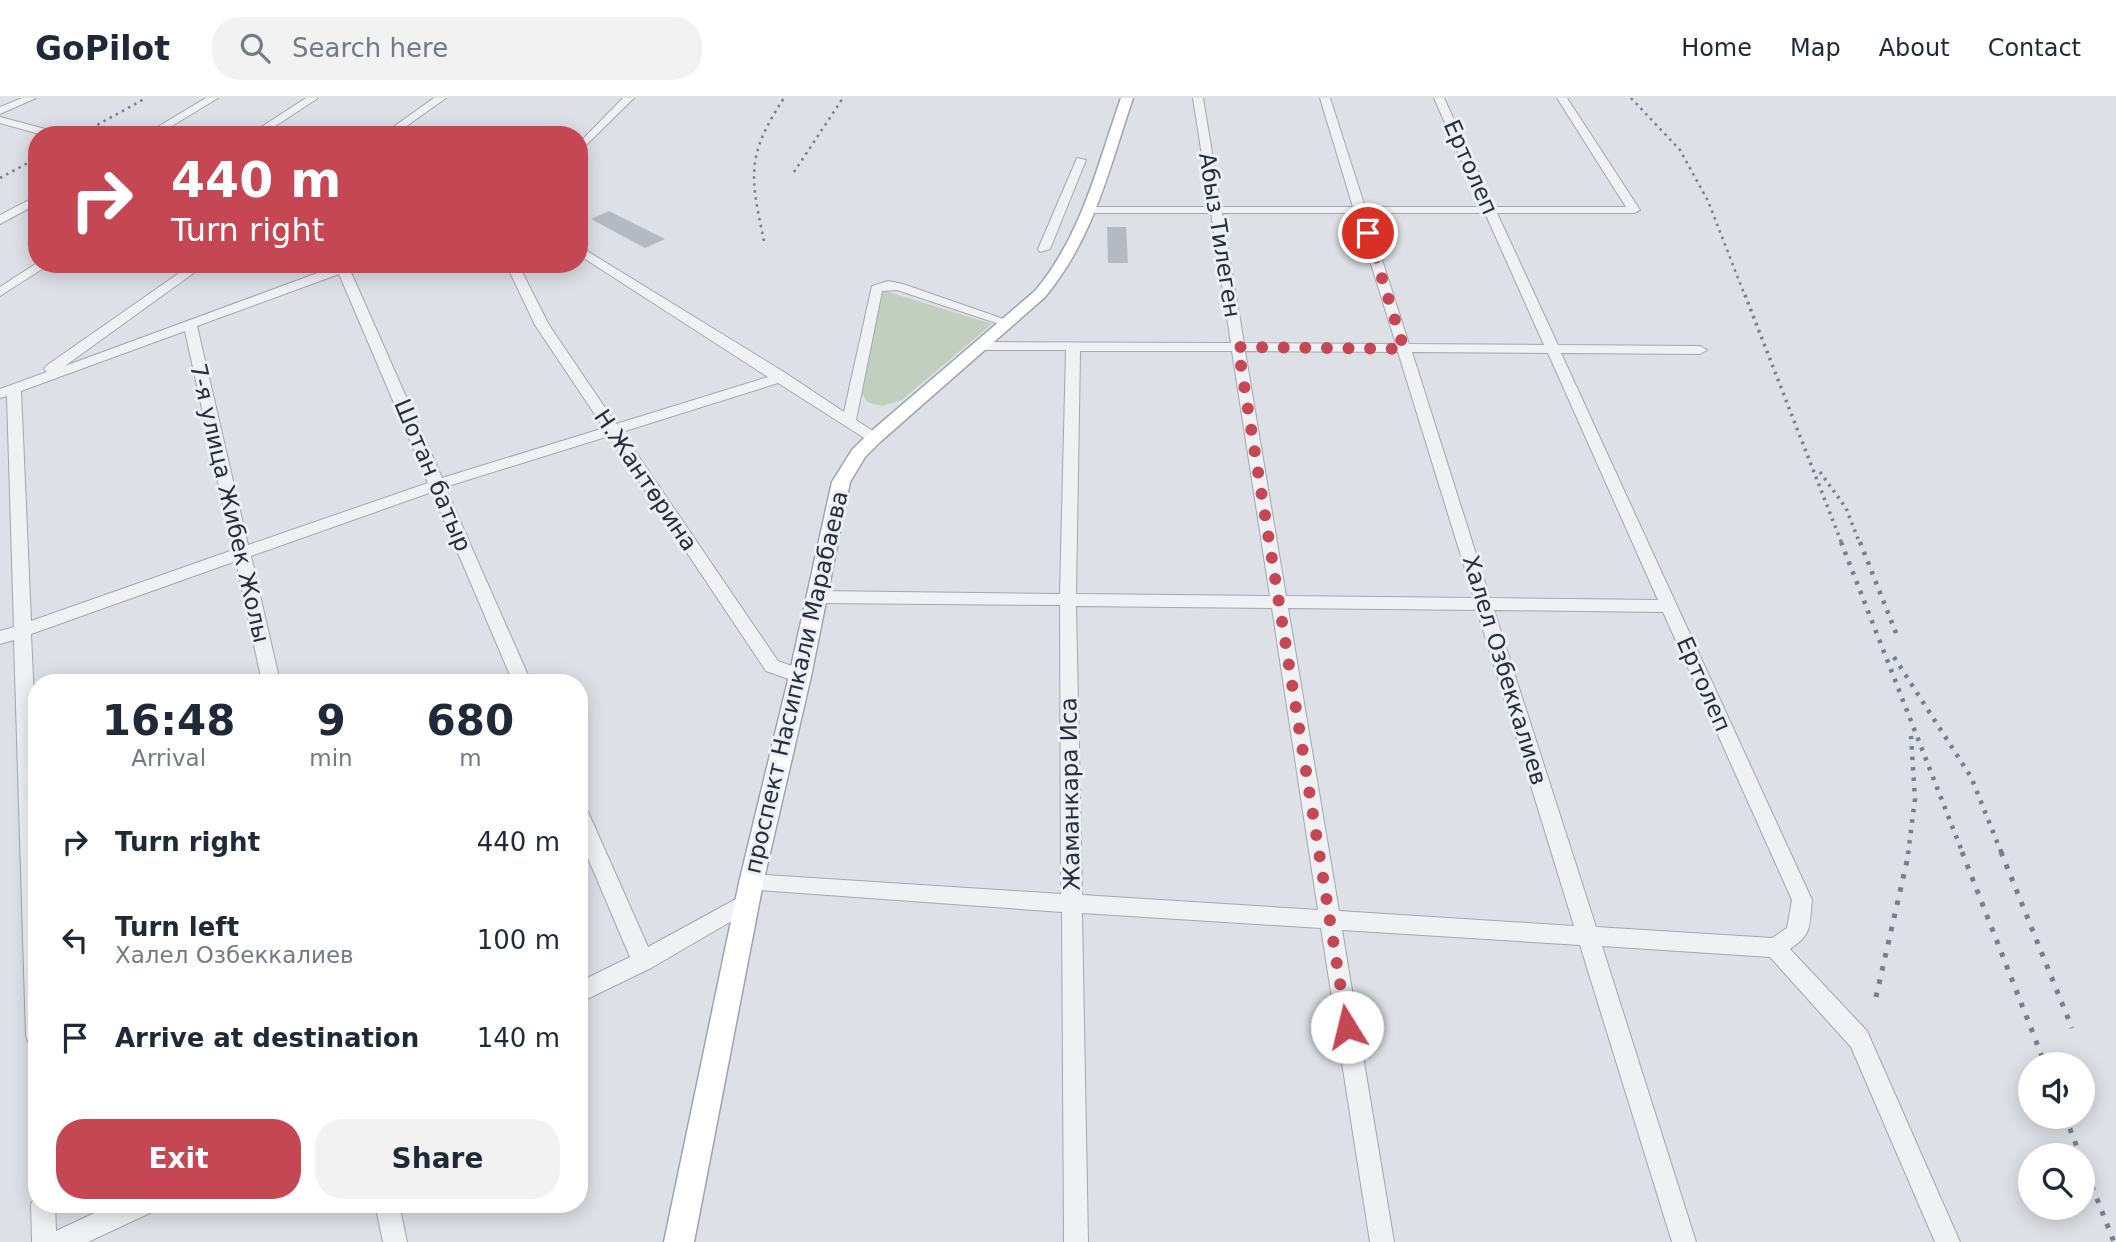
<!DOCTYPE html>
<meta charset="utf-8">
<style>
:root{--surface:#fff;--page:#f2f2f3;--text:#1f2937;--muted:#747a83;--line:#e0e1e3;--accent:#c64754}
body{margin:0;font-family:"DejaVu Sans",sans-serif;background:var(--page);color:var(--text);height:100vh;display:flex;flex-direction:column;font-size:26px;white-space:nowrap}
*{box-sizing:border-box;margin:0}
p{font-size:23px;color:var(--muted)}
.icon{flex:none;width:38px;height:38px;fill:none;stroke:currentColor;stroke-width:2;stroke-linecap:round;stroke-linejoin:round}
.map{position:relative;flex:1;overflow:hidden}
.side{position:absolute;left:28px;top:576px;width:560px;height:539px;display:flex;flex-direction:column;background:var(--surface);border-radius:28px;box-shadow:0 4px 18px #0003}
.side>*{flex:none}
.top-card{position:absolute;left:28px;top:28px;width:560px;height:147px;border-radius:28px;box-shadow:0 4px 18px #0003;background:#c64754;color:#fff;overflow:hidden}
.controls{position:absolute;left:2018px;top:954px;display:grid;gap:14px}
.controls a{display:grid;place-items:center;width:77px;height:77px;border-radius:50%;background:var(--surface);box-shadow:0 4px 18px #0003;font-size:35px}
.pin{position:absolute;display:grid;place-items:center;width:60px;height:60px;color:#fff;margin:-30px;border:4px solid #fff;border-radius:50%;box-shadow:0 2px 7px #0007}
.me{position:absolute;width:77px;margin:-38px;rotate:351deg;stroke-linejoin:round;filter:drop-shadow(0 0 5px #0008)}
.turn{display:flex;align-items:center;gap:24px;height:147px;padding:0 28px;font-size:32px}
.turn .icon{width:91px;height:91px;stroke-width:2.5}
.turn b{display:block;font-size:49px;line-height:60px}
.eta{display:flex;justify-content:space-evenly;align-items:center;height:119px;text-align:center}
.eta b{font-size:42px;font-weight:700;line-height:49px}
.button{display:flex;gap:14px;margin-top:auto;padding:14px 28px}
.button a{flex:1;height:80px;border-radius:28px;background:var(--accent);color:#fff;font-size:28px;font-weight:700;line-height:80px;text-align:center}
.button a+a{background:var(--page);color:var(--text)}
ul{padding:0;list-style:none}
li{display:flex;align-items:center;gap:21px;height:98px;padding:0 28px}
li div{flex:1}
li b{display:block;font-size:26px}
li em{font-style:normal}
header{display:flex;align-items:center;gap:42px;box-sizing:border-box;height:98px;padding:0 35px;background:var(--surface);border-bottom:2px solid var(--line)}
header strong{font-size:33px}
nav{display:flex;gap:38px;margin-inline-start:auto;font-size:24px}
.search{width:490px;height:63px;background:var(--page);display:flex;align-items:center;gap:18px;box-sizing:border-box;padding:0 24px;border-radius:28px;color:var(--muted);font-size:26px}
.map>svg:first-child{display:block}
.green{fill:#c2cfbe}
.building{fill:#b4b9c2}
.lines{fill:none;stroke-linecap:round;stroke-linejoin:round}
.minor-casing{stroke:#a3a7af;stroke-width:2}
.major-casing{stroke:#9da4b1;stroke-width:3}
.minor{fill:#eff1f4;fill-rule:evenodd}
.major{fill:#fff;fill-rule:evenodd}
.rail-far3{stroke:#777f8e;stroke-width:2.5;stroke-dasharray:2.5 4.5;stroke-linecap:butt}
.rail-far2{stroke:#777f8e;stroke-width:3.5;stroke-dasharray:2.5 5;stroke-linecap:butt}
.rail-far1{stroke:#777f8e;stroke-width:4.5;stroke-dasharray:3.5 7;stroke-linecap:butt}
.rail{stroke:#777f8e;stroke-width:5;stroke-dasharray:4.5 9;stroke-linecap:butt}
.route{stroke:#c64754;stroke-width:12;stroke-dasharray:0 21.6}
.labels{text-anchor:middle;stroke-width:6;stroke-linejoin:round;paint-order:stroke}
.street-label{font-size:23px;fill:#272e3b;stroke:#eceff4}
</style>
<header>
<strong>GoPilot</strong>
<div class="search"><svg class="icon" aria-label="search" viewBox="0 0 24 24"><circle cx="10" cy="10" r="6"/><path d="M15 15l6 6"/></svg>Search here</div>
<nav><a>Home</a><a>Map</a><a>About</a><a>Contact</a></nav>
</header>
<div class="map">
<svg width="2116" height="1144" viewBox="0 0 2116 1144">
<rect width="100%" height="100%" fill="#dde0e6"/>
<!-- green -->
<polygon class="green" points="882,192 992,226 902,302 882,308 867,304 861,293"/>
<!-- building -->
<g class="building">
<polygon points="609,113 665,141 645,150 591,121"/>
<polygon points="1107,129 1126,129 1128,165 1108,165"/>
</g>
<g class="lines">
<!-- minor casing -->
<g class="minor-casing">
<g id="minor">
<polygon points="22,0 36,0 0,16 0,9"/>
<polygon points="206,0 218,0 157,37 144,37"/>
<polygon points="306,0 318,0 262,37 249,37"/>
<polygon points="434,0 446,0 394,37 382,37"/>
<polygon points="623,0 634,0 579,54 579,45"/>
<path d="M 1193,0 L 1203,0 L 1221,109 L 1353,109 L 1320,0 L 1330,0 L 1365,109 L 1482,109 L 1434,0 L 1444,0 L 1494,109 L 1626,109 L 1557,0 L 1567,0 L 1640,112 L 1634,115 L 1497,115 L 1558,247 L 1700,248 L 1707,252 L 1700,256 L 1561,255 L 1812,802 C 1809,827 1813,836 1790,851 L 1867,933 L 1960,1144 L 1935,1144 L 1851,949 L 1770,859 L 1602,848 L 1696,1144 L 1672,1144 L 1580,847 L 1342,832 L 1394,1144 L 1370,1144 L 1321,830 L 1082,815 L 1088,1144 L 1064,1144 L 1062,814 L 744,791 L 741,785 L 744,779 L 751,776 L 1061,796 L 1060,507 L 817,505 L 809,499 L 817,493 L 1060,496 L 1066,252 L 980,252 L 973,248 L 980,244 L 1231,245 L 1211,115 L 1090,115 L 1084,112 L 1090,109 L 1210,109 ZM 1222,115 L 1355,115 L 1396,246 L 1244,245 ZM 1367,115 L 1485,115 L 1544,247 L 1409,246 ZM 1080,253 L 1232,253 L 1270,498 L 1076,496 ZM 1245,253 L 1398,254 L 1474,500 L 1286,498 ZM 1412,254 L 1548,255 L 1658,502 L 1490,500 ZM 1076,508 L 1272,510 L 1318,812 L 1082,797 ZM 1288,510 L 1477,512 L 1574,828 L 1339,813 ZM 1494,512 L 1663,514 L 1792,802 L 1787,830 L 1772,840 L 1596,829 Z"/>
<polygon points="0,19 49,32 50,34 43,37 0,25"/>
<polygon points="1077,60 1086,62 1050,151 1040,154 1038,151"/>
<polygon points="37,98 37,106 0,126 0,117"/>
<path d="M 579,148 L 787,276 L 844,314 L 872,188 L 888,183 L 903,186 L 1015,225 L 1008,229 L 897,192 L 882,193 L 856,322 L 879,337 L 881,340 L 879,343 L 869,343 L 778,285 L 622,334 L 778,563 L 806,573 L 809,578 L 806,583 L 800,585 L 766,573 L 609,338 L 445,389 L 531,584 L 513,584 L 432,394 L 251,458 L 280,584 L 262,584 L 236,463 L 31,536 L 37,667 L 37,949 L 29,946 L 26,938 L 14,542 L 0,546 L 0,533 L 14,529 L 7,298 L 0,300 L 0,291 L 47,274 L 44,271 L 46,268 L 192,166 L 206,166 L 65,268 L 342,166 L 360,166 L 350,172 L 442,380 L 604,330 L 535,227 L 506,166 L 518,166 L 549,227 L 616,326 L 768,279 L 579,157 ZM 339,176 L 428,385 L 248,447 L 197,228 ZM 185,233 L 233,452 L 31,523 L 21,293 Z"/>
<polygon points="37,165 50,166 0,198 0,189"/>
<polygon points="579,708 586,710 589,716 648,849 747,795 754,798 757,804 754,810 651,870 579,905 579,884 630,859 579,739"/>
<polygon points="37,1096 37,1106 55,1106 56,1133 114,1106 153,1106 150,1115 88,1144 32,1144 31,1106"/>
<polygon points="375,1106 399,1106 407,1144 383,1144"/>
</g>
</g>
<!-- major casing -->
<g class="major-casing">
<path id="major" d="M 1121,0 L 1133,0 C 1109,71 1094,140 1045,199 L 880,344 L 865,359 L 850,384 L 811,578 L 763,785 L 694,1144 L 664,1144 L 739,785 L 789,578 L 832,384 L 852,352 L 868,336 L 1035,193 C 1082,137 1097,68 1121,0 Z"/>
</g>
<!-- minor -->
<use href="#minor" class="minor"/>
<!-- major -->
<use href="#major" class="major"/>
<!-- rail-far3 -->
<g class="rail-far3">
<polyline points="1631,0 1680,52 1708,103 1745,198"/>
<polyline points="79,37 146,0"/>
<polyline points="794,74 843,0"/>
<polyline points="0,80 37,60"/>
<path d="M 764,143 C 750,77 746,58 784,0"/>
</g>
<!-- rail-far2 -->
<g class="rail-far2">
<polyline points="1745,197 1842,446"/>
<polyline points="1820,374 1846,410 1860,446"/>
</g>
<!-- rail-far1 -->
<g class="rail-far1">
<polyline points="1841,444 1963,756"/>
<polyline points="1860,444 1896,535"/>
<polyline points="1894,559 1971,679 2002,756"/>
<polyline points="1908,756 1915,701 1911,638"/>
</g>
<!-- rail -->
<g class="rail">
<polyline points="1962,754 2045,966"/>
<polyline points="2001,754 2072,930"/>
<polyline points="1876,899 1909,754"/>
<polyline points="2065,1018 2080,1057"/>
<polyline points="2082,1063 2114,1144"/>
</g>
</g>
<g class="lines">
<!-- route -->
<polyline class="route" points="1347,929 1238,249 1404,251 1368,135"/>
</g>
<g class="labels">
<!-- street labels -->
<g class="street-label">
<text transform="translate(1471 69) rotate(66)" y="8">Ертолеп</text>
<text transform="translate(1220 137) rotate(81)" y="8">Абыз Тилеген</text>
<text transform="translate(433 377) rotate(67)" y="8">Шотан батыр</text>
<text transform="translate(646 382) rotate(56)" y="8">Н.Жантөрина</text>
<text transform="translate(230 405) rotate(77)" y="8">7-я улица Жибек Жолы</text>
<text transform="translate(1505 572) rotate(73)" y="8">Халел Озбеккалиев</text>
<text transform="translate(796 584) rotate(-77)" y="8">проспект Насипкали Марабаева</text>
<text transform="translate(1704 586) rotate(66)" y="8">Ертолеп</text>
<text transform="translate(1070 696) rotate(-91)" y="8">Жаманкара Иса</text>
</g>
</g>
</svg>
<div class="controls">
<a><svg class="icon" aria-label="sound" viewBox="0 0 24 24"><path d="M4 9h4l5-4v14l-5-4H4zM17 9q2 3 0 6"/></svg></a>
<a><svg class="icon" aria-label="search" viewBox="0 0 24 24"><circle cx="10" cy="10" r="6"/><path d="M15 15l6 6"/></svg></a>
</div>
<div class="pin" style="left:1368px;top:135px;background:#d93025"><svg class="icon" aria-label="arrive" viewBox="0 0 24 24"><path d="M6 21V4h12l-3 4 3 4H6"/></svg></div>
<svg class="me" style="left:1347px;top:929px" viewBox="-20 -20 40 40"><circle r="19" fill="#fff"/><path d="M0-13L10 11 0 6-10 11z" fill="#c64754"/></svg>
<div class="top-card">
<div class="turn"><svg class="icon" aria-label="right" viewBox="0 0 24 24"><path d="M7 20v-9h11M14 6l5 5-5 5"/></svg><div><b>440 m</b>Turn right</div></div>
</div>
<section class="side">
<div class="eta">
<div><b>16:48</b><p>Arrival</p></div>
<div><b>9</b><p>min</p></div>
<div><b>680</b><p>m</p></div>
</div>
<ul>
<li><svg class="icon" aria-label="right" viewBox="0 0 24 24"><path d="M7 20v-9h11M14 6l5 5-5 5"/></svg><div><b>Turn right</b></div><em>440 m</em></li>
<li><svg class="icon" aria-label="left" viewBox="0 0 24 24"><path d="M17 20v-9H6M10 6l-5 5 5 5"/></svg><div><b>Turn left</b><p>Халел Озбеккалиев</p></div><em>100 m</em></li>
<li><svg class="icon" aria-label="arrive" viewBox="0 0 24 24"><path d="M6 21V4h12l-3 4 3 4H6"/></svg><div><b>Arrive at destination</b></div><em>140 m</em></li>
</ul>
<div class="button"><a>Exit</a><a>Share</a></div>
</section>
</div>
